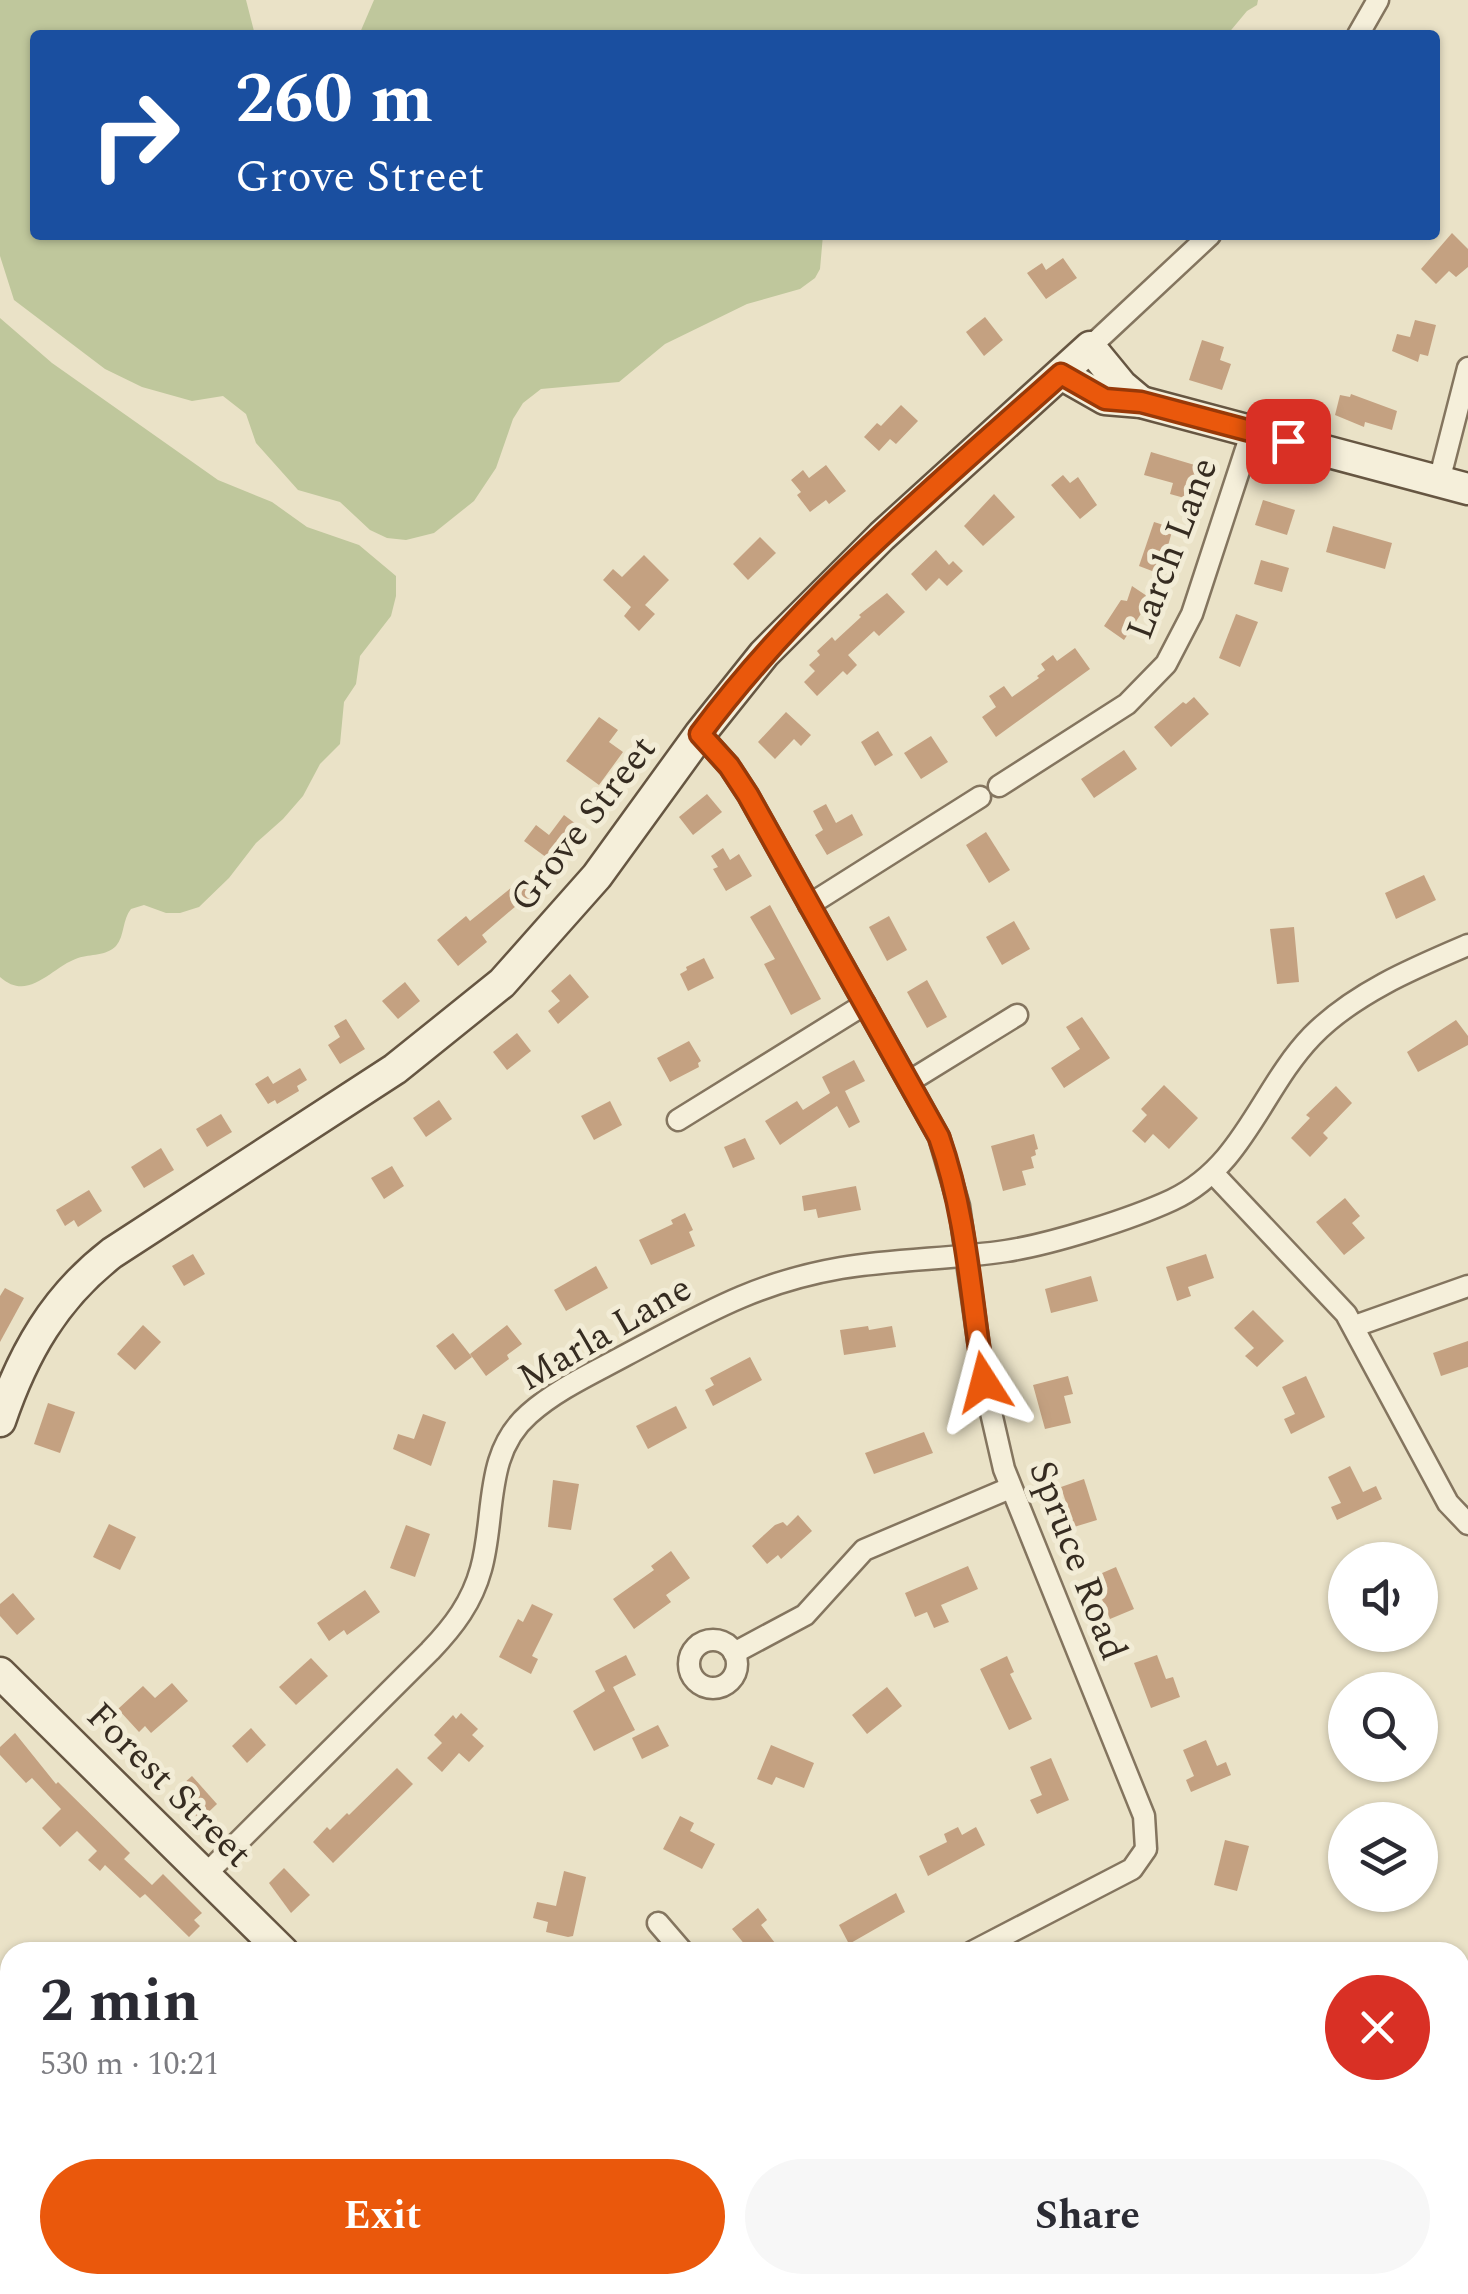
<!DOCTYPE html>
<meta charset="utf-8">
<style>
:root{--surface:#fff;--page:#f7f7f7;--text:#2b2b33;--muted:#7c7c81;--accent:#ea580c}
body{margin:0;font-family:Spectral,serif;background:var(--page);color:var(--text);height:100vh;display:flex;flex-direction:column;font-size:38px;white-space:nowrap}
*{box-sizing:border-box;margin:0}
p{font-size:32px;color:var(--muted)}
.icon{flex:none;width:55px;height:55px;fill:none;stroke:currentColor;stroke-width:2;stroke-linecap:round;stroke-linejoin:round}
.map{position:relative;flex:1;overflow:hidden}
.side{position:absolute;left:0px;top:1942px;width:1470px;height:352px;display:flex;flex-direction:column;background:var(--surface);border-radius:30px 30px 0 0;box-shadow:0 2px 8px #0004}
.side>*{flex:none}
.banner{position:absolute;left:30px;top:30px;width:1410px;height:210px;border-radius:10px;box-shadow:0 2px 8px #0004;background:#1a4fa0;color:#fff;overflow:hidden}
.tools{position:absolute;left:1328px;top:1542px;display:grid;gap:20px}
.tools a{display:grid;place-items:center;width:110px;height:110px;border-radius:50%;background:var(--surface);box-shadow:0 2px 8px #0004;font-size:50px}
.pin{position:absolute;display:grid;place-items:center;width:85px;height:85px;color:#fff;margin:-42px;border-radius:20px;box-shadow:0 5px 15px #0006}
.me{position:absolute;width:110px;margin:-55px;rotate:351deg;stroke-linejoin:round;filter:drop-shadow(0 0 8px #0008)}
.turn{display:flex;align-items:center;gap:35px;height:210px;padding:0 40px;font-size:45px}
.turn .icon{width:130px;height:130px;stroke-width:2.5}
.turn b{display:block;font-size:70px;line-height:85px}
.round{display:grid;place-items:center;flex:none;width:105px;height:105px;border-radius:52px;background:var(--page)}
.headline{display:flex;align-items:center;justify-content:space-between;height:170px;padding:0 40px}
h1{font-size:60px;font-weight:700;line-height:75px}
.primary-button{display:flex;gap:20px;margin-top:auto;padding:20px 40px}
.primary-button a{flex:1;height:115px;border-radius:60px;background:var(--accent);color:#fff;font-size:40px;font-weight:700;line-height:115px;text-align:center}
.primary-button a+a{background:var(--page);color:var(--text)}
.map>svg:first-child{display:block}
.green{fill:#bfc79c}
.building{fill:#c4a181}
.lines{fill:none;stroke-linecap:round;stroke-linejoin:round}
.lane-casing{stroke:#84755f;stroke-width:15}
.street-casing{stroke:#84755f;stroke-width:25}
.secondary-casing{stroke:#665642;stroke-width:35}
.lane{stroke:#f5efda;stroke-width:10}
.street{stroke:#f5efda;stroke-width:20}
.secondary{stroke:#f5efda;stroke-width:30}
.route-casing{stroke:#983908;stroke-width:25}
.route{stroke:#ea580c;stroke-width:18}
.labels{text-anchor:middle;stroke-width:10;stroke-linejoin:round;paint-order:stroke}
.street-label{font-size:38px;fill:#362c21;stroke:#f2ecd6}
</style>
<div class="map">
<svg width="1468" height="2294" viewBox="0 0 1468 2294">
<rect width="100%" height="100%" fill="#eae2c7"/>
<!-- green -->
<g class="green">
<polygon points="0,0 246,0 255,35 35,35 35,235 823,235 820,269 815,278 800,289 747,304 665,344 619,382 541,389 523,403 513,419 496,468 474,501 434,533 406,540 387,538 370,530 340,502 298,490 256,443 246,414 223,396 192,401 142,387 105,369 14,300 0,256"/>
<polygon points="374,0 1258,0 1257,5 1247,11 1227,35 359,35"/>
<path d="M 0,318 L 52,363 L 218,480 L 272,502 L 307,527 L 359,545 L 396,576 L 396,596 L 391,616 L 360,656 L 356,684 L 344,702 L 340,744 L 320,764 L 303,796 L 283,819 L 256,843 L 229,878 L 199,907 L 180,913 L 166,913 L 144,905 L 131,909 C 122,920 125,935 116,946 C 106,956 91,954 78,958 C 51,967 29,1003 0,977 Z"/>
<polygon points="46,2285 383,2285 399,2294 43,2294"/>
</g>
<!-- building -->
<g class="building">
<polygon points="1452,233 1468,249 1468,267 1456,277 1449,271 1436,284 1421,269"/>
<polygon points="1063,258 1077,278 1046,299 1027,273 1042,263 1046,270"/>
<polygon points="985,317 1003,340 984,356 966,332"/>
<polygon points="1415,320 1436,325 1428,356 1420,354 1418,362 1392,351 1397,334 1410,337"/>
<polygon points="1202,340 1224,347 1220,360 1231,364 1222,390 1189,380"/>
<polygon points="1351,394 1397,411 1392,430 1365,422 1364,427 1335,415 1340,395 1350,397"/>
<polygon points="901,405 918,421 896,444 890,439 879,451 864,437 877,423 881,426"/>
<polygon points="1151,452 1198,466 1188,499 1170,494 1173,483 1144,475"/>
<polygon points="826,465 846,491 829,504 826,500 810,512 797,495 801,492 791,480 803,470 809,478"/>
<polygon points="1063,475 1070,483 1078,477 1097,505 1080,519 1051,485"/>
<polygon points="994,494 1015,517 983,546 964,526"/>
<polygon points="1263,500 1295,510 1287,535 1255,525"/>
<polygon points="1154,522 1173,528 1160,574 1139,566"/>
<polygon points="1333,526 1392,543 1385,569 1326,552"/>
<polygon points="760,537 776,553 748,580 733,564"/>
<polygon points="936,550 949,565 953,561 963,571 947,586 939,578 926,591 911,574"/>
<polygon points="644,555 669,580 645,605 655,614 639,631 624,616 631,607 603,580 613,569 622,577"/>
<polygon points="1261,560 1289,568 1282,592 1254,584"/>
<polygon points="1132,586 1147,596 1140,606 1144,609 1124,640 1104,626 1121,600 1127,601"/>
<polygon points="887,593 905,612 879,636 874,631 848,655 857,665 847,675 843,671 817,696 804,682 815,671 809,665 820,655 817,651 832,637 835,641 861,617 859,615"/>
<polygon points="1236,614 1258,622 1240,667 1219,658"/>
<polygon points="1075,648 1090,669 996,737 982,717 996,707 989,696 1004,686 1012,697 1039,678 1037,676 1045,670 1041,664 1053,655 1057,661"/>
<polygon points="1194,697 1209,714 1171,747 1154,727 1183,702 1186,704"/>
<polygon points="786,712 811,735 801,746 794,739 775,759 758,742"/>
<polygon points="599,717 618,730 609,742 623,752 599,785 566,761"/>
<polygon points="878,731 893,755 875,766 861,742"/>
<polygon points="931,736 948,762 921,779 904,753"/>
<polygon points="1124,750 1137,769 1094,798 1081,779"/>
<polygon points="707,794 722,812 693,835 679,817"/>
<polygon points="826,804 836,823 852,814 863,835 827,855 815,835 823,830 813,811"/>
<polygon points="564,815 584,830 558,866 524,841 536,825 549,835"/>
<polygon points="986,832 1010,870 989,883 966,845"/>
<polygon points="723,848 730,860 739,854 752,876 726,891 713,869 718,867 711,856"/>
<polygon points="1424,875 1436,900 1396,919 1385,893"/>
<polygon points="522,879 538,897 521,911 516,906 482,935 487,942 458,966 437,940 466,916 470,921"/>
<polygon points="770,905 821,999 791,1015 764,964 775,959 750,917"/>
<polygon points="889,916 907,950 887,961 869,927"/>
<polygon points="1014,921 1030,949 1002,965 986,937"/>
<polygon points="1294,927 1299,982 1277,984 1270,929"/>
<polygon points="704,958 714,978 688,991 680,974 687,970 686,967"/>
<polygon points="570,974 589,997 558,1024 548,1011 560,1001 551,991"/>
<polygon points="927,980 947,1017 927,1028 907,992"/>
<polygon points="405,982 420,1001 398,1019 382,1001"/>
<polygon points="1082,1017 1110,1058 1064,1088 1051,1068 1080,1049 1066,1027"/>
<polygon points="346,1019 365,1049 340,1064 328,1045 340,1037 334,1026"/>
<polygon points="1456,1020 1468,1036 1468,1045 1418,1072 1407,1052"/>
<polygon points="517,1033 531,1051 507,1070 493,1052"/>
<polygon points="689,1041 701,1061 698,1063 699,1067 670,1082 657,1058"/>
<polygon points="854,1060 865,1081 845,1091 860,1122 849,1128 837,1106 780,1145 765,1121 797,1101 803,1110 830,1093 822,1077"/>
<polygon points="300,1068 307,1080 297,1086 299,1091 277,1104 275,1100 268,1104 255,1084 268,1076 273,1084"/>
<polygon points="1164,1085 1198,1118 1169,1149 1153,1134 1145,1143 1132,1131 1147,1115 1141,1109"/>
<polygon points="1336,1086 1352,1103 1323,1133 1328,1138 1310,1157 1291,1138 1310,1118 1306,1115"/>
<polygon points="439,1100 452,1119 426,1137 413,1118"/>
<polygon points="610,1101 622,1125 594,1140 581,1116"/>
<polygon points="221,1114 232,1132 207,1147 196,1129"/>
<polygon points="1034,1134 1038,1149 1035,1150 1036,1155 1031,1157 1034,1168 1022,1171 1026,1185 1003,1191 991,1146"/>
<polygon points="745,1138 755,1159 733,1168 724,1147"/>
<polygon points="161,1148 174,1170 144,1188 131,1167"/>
<polygon points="392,1166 404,1186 384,1199 371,1178"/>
<polygon points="856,1186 861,1210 818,1218 816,1209 804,1211 802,1196"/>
<polygon points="89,1190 102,1211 78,1227 74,1220 65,1226 56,1210"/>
<polygon points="1345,1198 1360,1216 1352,1223 1365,1238 1344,1255 1316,1222"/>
<polygon points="685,1213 693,1230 689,1232 695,1246 651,1265 639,1240 673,1224 671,1220"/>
<polygon points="193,1254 205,1274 184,1286 172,1266"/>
<polygon points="1206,1254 1214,1278 1188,1287 1191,1296 1177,1301 1166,1267"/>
<polygon points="596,1266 608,1288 566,1311 554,1290"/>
<polygon points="1091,1276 1098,1301 1051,1313 1045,1289"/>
<polygon points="5,1288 24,1298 0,1342 0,1296"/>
<polygon points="1253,1310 1284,1341 1257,1367 1245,1356 1254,1348 1234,1328"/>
<polygon points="143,1325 161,1342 135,1370 117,1354"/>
<polygon points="507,1325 522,1344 507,1355 509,1359 486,1376 470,1354"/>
<polygon points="868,1326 869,1330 892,1326 896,1347 844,1355 840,1330"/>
<polygon points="453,1333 472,1357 455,1370 436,1346"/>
<polygon points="1468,1341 1468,1367 1441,1376 1433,1353"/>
<polygon points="750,1357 762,1380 713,1406 705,1390 714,1385 710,1378"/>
<polygon points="1068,1376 1073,1394 1064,1396 1071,1423 1045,1429 1033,1385"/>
<polygon points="1306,1376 1325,1417 1291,1434 1284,1419 1295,1414 1282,1387"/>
<polygon points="48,1403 75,1412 60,1453 34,1444"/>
<polygon points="676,1406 687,1428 648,1449 636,1426"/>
<polygon points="423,1414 446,1422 431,1466 393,1449 398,1434 414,1439"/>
<polygon points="924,1432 933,1453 874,1474 865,1453"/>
<polygon points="1350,1466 1363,1492 1376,1486 1382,1499 1337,1520 1331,1507 1341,1503 1328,1477"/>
<polygon points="1084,1479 1097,1520 1074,1527 1061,1487"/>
<polygon points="553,1480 579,1484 571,1530 548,1527"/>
<polygon points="798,1515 812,1531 781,1559 778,1555 767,1564 752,1546 775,1525 783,1522 787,1526"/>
<polygon points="109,1524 136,1537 120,1570 93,1557"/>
<polygon points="406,1525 430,1534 415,1577 390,1568"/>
<polygon points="671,1551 690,1578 666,1595 671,1602 634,1629 613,1599 654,1570 651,1566"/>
<polygon points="968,1566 978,1589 941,1605 949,1622 934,1628 927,1612 915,1617 905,1593"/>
<polygon points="1116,1567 1134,1609 1110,1619 1093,1577"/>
<polygon points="365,1590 380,1612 347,1635 344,1630 329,1641 317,1623"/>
<polygon points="13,1593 35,1619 17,1635 0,1616 0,1604"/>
<polygon points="532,1604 553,1614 532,1656 538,1659 531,1674 499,1657 518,1619 523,1622"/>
<polygon points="626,1655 636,1675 613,1687 635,1730 594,1751 573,1711 605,1691 595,1671"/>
<polygon points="1157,1655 1166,1679 1173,1677 1180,1697 1151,1708 1134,1663"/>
<polygon points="1007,1656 1014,1672 1010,1674 1032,1719 1009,1730 980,1669"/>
<polygon points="311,1658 328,1676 296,1705 279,1687"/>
<polygon points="172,1683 188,1701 151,1733 145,1726 139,1732 118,1709 143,1686 155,1698"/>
<polygon points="887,1687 902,1706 867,1734 852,1715"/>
<polygon points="461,1713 478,1729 472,1735 484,1746 469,1762 459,1753 442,1772 427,1758 442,1743 434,1735 453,1715 456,1719"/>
<polygon points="658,1725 669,1746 642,1759 632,1738"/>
<polygon points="251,1728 266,1745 247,1763 232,1746"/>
<polygon points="15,1733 56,1784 58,1782 130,1853 124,1859 152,1885 163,1874 202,1913 194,1920 200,1926 189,1937 145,1894 140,1898 105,1865 100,1871 88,1860 97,1851 77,1831 60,1847 42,1828 61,1809 32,1778 26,1783 0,1755 0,1747"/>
<polygon points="1206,1740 1217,1766 1226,1762 1231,1775 1191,1792 1186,1780 1194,1776 1183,1750"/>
<polygon points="771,1745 814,1763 804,1788 776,1777 772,1785 757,1779"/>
<polygon points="1051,1758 1069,1800 1037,1814 1030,1800 1042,1795 1030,1767"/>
<polygon points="397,1768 413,1784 333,1863 313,1842 327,1827 330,1830 347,1813 349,1815"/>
<polygon points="192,1776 217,1804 200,1820 174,1792"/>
<polygon points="680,1816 694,1823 690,1831 715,1844 702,1869 663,1849"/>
<polygon points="958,1827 962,1835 976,1827 985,1845 928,1876 919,1856 947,1842 944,1834"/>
<polygon points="1225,1840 1249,1846 1237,1891 1214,1885"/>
<polygon points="284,1868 310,1895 291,1913 269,1883"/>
<polygon points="564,1871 586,1877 573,1936 568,1937 546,1932 548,1922 533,1918 537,1902 556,1906"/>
<polygon points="896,1893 905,1912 849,1944 839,1925"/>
<polygon points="758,1908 767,1920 761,1925 782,1952 751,1952 732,1929"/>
</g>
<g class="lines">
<!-- lane casing -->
<g class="lane-casing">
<polyline id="lane" points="1130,2285 1134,2294"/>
</g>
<!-- street casing -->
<g class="street-casing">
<g id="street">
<polyline points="1358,35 1378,0"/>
<polyline points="1090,347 1210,235"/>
<polyline points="1439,481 1468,368"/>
<polyline points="700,734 729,766 748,795 939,1137 959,1206 984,1382 1004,1469 1144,1816 1146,1849 1132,1869 972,1952"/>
<polyline points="999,786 1127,704 1166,664 1192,614 1252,431"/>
<polyline points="809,905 980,797"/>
<polyline points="910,1081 1017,1015"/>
<polyline points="678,1120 865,1004"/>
<polyline points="1213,1173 1346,1314 1448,1503 1468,1524"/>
<polyline points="1355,1326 1468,1286"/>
<circle cx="713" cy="1664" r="24"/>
<polyline points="734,1653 805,1615 864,1550 1010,1488"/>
<path d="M 204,1876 L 430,1651 C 454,1626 472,1602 481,1569 C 496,1516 483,1454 529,1414 C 557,1389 593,1373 626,1355 C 702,1315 754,1283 841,1268 C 896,1259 952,1259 1006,1251 C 1052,1244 1131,1219 1172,1200 C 1244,1166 1261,1089 1312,1036 C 1354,993 1414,968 1468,945"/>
<polyline points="658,1923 683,1952"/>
<polyline points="1460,2055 1468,2051"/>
<polyline points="948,2294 967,2285"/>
</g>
</g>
<!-- secondary casing -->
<g class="secondary-casing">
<g id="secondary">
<polyline points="1061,374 1105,399 1141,402 1468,489"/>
<path d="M 0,1421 C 23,1353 55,1297 112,1253 L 395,1069 L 502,983 L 597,876 L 700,734 L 764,654 L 882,536 L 1090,347 L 1122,386 L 1141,402"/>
<polyline points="0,1673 283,1952"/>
<polyline points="670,2285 681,2294"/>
</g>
</g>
<!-- lane -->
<use href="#lane" class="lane"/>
<!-- street -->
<use href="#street" class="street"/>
<!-- secondary -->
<use href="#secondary" class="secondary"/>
</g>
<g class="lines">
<!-- route casing -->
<g class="route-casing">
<path id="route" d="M 984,1382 C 971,1300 967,1216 939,1137 L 748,795 L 729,766 L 700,734 C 802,597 935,487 1061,374 L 1105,399 L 1141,402 L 1288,441"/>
</g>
<!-- route -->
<use href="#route" class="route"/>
</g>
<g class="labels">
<!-- street labels -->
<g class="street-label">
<text transform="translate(1171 548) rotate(-69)" y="13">Larch Lane</text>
<text transform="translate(582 823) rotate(-52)" y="13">Grove Street</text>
<text transform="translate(604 1332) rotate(-30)" y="13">Marla Lane</text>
<text transform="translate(1079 1560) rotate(69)" y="13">Spruce Road</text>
<text transform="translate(170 1784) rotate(45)" y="13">Forest Street</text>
</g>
</g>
</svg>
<div class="tools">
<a><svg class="icon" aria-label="sound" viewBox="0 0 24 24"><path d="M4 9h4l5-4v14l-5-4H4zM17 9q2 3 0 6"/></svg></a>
<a><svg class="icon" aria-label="search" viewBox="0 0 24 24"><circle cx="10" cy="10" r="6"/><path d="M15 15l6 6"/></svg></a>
<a><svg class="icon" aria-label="layers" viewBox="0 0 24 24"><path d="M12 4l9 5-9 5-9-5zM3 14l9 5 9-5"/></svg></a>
</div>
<div class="pin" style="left:1288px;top:441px;background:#d93025"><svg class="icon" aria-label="arrive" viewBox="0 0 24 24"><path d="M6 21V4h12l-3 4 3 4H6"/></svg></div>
<svg class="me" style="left:984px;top:1382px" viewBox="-20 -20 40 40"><path d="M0-17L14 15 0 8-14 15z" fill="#ea580c" stroke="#fff" stroke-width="4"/></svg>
<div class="banner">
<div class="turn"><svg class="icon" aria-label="right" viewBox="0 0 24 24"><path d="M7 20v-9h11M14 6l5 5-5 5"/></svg><div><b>260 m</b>Grove Street</div></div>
</div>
<section class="side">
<div class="headline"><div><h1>2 min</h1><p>530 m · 10:21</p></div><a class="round" style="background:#d93025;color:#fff"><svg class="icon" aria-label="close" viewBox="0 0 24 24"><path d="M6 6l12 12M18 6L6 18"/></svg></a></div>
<div class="primary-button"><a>Exit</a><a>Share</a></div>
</section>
</div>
